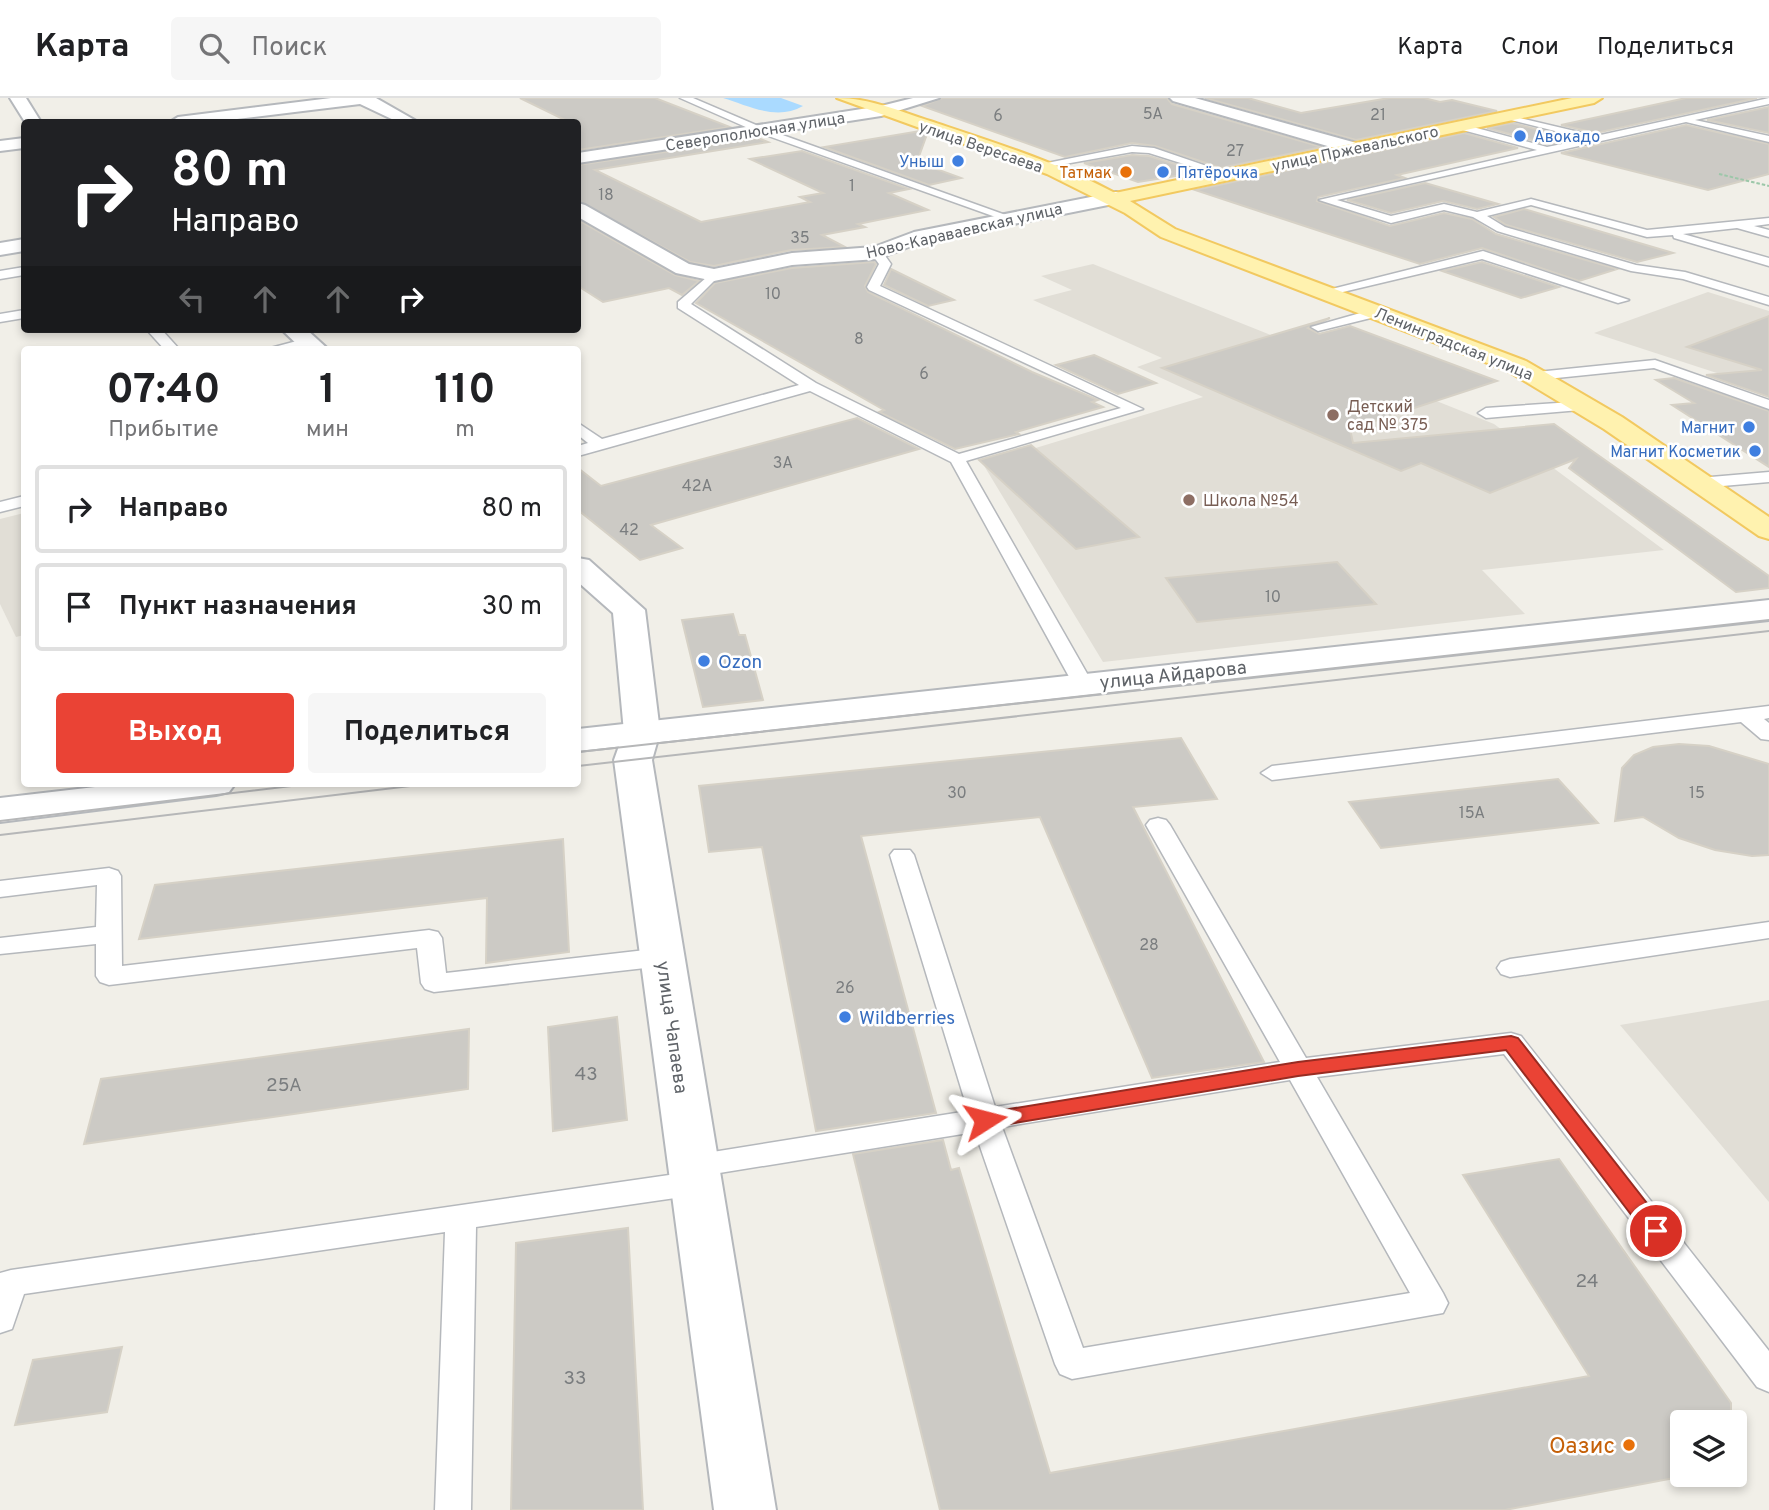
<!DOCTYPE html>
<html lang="ru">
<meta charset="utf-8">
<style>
:root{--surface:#fff;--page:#f6f6f6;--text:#202124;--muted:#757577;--line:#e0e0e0;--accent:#ea4335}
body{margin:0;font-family:Overpass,sans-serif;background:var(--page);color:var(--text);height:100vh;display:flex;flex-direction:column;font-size:26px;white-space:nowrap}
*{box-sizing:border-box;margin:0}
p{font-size:23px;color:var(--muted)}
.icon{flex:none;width:38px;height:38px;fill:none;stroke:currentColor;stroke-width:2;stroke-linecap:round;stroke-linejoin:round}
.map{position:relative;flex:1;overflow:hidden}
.drawer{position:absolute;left:21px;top:248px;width:560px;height:441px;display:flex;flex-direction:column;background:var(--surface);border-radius:7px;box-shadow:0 4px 10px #0003}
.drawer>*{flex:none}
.banner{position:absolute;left:21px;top:21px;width:560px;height:214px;border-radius:7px;box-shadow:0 4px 10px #0003;background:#202124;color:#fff;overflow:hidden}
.buttons{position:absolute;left:1670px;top:1312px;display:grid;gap:14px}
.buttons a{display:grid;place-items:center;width:77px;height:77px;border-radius:7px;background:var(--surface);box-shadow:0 4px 10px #0003;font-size:35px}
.pin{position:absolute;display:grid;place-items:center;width:60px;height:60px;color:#fff;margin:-30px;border:4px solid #fff;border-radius:50%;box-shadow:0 2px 7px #0007}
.me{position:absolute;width:77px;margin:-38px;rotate:81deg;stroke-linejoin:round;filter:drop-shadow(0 0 5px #0008)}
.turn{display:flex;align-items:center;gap:24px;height:147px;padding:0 35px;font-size:32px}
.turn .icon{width:91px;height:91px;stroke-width:2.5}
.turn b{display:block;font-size:49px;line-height:60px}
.lanes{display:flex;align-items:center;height:66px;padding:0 35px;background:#0003;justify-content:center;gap:35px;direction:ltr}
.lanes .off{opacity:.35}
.eta{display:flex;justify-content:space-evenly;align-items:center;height:119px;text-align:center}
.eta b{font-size:42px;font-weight:700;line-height:49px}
.cta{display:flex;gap:14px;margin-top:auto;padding:14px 35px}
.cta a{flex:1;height:80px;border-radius:7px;background:var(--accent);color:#fff;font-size:28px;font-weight:700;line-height:80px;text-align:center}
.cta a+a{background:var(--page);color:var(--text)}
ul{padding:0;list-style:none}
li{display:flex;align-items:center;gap:21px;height:88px;margin:0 14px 10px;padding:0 21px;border:4px solid var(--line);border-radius:7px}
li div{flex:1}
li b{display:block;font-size:26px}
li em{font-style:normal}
header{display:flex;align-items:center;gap:42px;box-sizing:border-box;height:98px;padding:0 35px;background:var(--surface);border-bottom:2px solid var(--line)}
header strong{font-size:33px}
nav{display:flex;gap:38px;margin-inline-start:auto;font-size:24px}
.search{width:490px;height:63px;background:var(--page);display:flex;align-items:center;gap:18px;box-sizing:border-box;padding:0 24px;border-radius:7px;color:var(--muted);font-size:26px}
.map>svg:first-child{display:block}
.education{fill:#e1ded6}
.water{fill:#aadaff}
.building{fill:#cccac5;stroke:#d6d1c6;stroke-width:2}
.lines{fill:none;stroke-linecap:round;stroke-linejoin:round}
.service-casing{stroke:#b5b8bc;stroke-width:3}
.minor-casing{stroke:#b5b8bc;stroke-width:4}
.tertiary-casing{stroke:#b5b8bc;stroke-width:4}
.primary-casing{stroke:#f2c960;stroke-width:4}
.path{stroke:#9cc7a9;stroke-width:2;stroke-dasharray:3.5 2;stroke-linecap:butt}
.service{fill:#fff;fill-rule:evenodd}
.minor{fill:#fff;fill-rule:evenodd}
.tertiary{fill:#fff;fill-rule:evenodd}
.primary{fill:#fff2af;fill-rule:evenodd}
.tram{stroke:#b6b7b8;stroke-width:2}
.route{fill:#ea4335;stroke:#982c22;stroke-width:2}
.shop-dot{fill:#3f7fe0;stroke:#fff;stroke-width:2.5}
.food-dot{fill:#e8710a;stroke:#fff;stroke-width:2.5}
.education-dot{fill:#8d6e63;stroke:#fff;stroke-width:2.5}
.labels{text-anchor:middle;stroke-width:5;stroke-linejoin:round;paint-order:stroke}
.number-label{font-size:16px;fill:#7a7d7f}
.far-street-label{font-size:16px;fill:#5f6368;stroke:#fff}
.far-shop-label{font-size:16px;fill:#366cbe;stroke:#fff;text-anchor:end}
.far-food-label{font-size:16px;fill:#c56008;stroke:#fff;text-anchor:end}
.far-education-label{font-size:16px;fill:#785e54;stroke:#fff;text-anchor:start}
.shop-label{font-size:19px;fill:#366cbe;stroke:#fff;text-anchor:start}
.street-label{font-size:19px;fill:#5f6368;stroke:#fff}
.near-number-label{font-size:19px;fill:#7a7d7f}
.near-food-label{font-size:23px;fill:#c56008;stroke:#fff;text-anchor:end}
</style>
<header>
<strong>Карта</strong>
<div class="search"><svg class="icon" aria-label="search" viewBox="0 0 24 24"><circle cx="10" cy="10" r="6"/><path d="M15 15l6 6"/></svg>Поиск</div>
<nav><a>Карта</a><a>Слои</a><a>Поделиться</a></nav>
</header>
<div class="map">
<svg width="1769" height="1412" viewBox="0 0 1769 1412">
<rect width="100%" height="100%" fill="#f1efe8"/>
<!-- education -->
<g class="education">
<polygon points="1093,166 1494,326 1664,452 1482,472 1525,516 1103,564 983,366 1203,299 1137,269 1162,260 1033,202 1072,192 1041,178"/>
<polygon points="1708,194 1769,213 1769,292 1594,235"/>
<polygon points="24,415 24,537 16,539 0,506 0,421"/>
<polygon points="1769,902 1769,1104 1620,927"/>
</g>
<!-- water -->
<path class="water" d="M 723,0 L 781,0 L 803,8 C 777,23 749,8 723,0 Z"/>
<!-- building -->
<g class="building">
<polygon points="520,0 655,0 730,29 578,52 578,24 569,24"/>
<polygon points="942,0 1167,0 1172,6 1322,49 1221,70 1155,48 1132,45 1065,59 922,8"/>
<polygon points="1205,0 1248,0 1301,15 1389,0 1424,0 1440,4 1452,2 1497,13 1356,42"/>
<polygon points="1686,0 1757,0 1596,35 1561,27"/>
<polygon points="1769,9 1769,35 1707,22"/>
<polygon points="1512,25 1575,41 1547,46 1487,30"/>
<polygon points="1686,27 1769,46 1769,76 1708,92 1561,55"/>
<polygon points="920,33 927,36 917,64 961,80 929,87 824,49"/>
<polygon points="1464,35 1518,50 1397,77 1405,80 1318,99 1317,103 1390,128 1444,115 1472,121 1496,136 1617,171 1579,183 1482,150 1420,166 1195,92"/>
<polygon points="758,40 768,44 595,72 701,124 810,104 800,99 823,95 750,61 802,53 909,91 889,95 928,112 858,126 865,129 822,137 845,149 791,152 714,168 690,164 578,103 578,67"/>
<polygon points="1132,57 1149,58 1201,74 1138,84 1084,65"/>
<polygon points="1425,85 1498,106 1477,111 1443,103 1391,115 1347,102"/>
<polygon points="1524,111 1673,155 1637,164 1506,127 1494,119"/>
<polygon points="578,122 675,177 699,183 682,197 669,190 603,204 578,188"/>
<polygon points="874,164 876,166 865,188 868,194 1032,274 1098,302 1092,304 1103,309 1016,334 1019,336 955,351 879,314 884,312 696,205 715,185 792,170"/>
<polygon points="1482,164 1559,189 1521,200 1442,173"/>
<polygon points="891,171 954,202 928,208 884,187"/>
<polygon points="1769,218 1769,299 1706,277 1762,272 1687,249"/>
<polygon points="1330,220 1308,230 1319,236 1350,228 1497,283 1350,331 1353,345 1554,326 1769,478 1769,490 1736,494 1569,370 1576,361 1490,395 1421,365 1401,373 1162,270"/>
<polygon points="1094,257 1156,285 1118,296 1056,267"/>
<polygon points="1674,280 1769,313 1769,369 1672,307 1694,305 1656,282"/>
<polygon points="857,320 919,351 651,427 682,450 640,462 578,412 578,370 601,388"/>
<polygon points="1031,347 1139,439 1076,451 979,362"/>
<polygon points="1337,464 1376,506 1197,524 1166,480"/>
<polygon points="733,516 739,537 745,537 763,602 703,609 682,522"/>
<polygon points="1181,640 1217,701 1133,709 1264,964 1152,980 1040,719 861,738 936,1015 816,1033 762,749 709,754 699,688"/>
<polygon points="1679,646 1709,648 1769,666 1769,757 1752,758 1715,752 1679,740 1643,719 1615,723 1622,670 1634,657 1653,649"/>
<polygon points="1558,681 1598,725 1381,750 1349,704"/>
<polygon points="563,741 569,854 486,865 487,800 139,841 155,787"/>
<polygon points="617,919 627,1022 553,1033 548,929"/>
<polygon points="469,931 468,991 84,1046 101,981"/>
<polygon points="943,1042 951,1072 959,1070 1050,1375 1589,1278 1463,1077 1559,1061 1731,1305 1731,1325 1682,1325 1682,1377 1690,1377 1505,1412 940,1412 853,1056"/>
<polygon points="628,1130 643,1412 511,1412 516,1145"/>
<polygon points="122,1249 107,1314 15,1327 33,1262"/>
</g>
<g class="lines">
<!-- service casing -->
<g class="service-casing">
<g id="service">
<polygon points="680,0 693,0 763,30 1014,120 1004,122 757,34"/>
<polygon points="1769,0 1769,6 1695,22 1769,38 1769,44 1686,24 1337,102 1391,118 1444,106 1477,114 1531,101 1647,132 1769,120 1769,126 1754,128 1769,132 1769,139 1737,130 1683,136 1769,160 1769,168 1674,140 1673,137 1647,139 1531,107 1487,118 1505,129 1636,167 1685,174 1769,199 1769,207 1683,181 1631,173 1497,133 1473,119 1444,112 1391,125 1319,102 1537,52 1455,30 1458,25 1547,49 1587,41 1503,20 1503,16 1596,38"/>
<polygon points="1132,48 1154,50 1233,77 1228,80 1149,55 1132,54 1037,71 1032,68"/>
<polygon points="873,152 881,152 891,166 880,188 1143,311 966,363 1093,586 1090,590 1083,592 1073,586 951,364 810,293 578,358 578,348 588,345 578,337 578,325 602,341 799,287 678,210 678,204 714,173 720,177 691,206 816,285 959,356 1121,310 869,192 867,189 879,166 871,155"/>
<polygon points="1483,153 1629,202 1618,205 1482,161 1326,198 1320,194"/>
<polygon points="24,169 24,177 0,181 0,173"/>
<polygon points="1378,210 1385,214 1383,217 1318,233 1311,229"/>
<polygon points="24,212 24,220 0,224 0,216"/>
<polygon points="146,231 161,231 180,252 165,252"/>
<polygon points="308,240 313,241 313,247 290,252 263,252"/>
<polygon points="1655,262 1769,302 1769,311 1654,270 1537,282 1530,278 1537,274"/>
<polygon points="1587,303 1592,305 1592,311 1486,320 1478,315 1486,310"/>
<polygon points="1769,374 1769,384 1699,390 1691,385 1699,380"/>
<polygon points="24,398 24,408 0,414 0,404"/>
<polygon points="1769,608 1769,620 1764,621 1769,625 1769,642 1761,641 1741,624 1272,682 1261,675 1272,668"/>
<path d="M 1158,720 L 1166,722 L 1170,727 L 1306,960 L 1511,935 L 1521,938 L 1769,1253 L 1769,1294 L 1757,1289 L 1504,956 L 1317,979 L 1443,1195 L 1448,1205 L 1443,1215 L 1072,1281 L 1060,1276 L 1055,1266 L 975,1034 L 707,1077 L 711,1085 L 707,1093 L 696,1097 L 476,1129 L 471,1412 L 435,1412 L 445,1134 L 24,1196 L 12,1231 L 0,1235 L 0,1175 L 11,1172 L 683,1075 L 679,1068 L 683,1060 L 694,1057 L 968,1013 L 890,757 L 894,752 L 910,752 L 914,757 L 995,1009 L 1280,964 L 1146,727 L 1150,722 ZM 1290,982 L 1410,1195 L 1083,1250 L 1002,1029 Z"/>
<polygon points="109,770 118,773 121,778 122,868 429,832 438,834 442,840 446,875 663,850 672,853 676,859 672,865 663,868 434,894 425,891 421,885 417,850 109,887 100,884 96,878 96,846 0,856 0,840 96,829 97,787 0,799 0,783"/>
<polygon points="1769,824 1769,840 1510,879 1501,876 1497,870 1501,864 1510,861"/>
</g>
</g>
<!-- minor casing -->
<g class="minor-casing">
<g id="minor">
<polygon points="10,0 26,0 41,24 25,24"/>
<polygon points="331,0 376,0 418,24 398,24 360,6 212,24 170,24 178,19"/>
<polygon points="913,0 939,0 881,18 578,65 578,55 881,8"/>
<polygon points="1170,0 1195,0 1360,46 1362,50 1354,55 1348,54 1173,3"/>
<polygon points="24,40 24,50 0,53 0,43"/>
<polygon points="1116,94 1123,96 1125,100 1123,104 919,145 877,161 792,167 714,183 676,175 578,119 578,105 585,107 689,166 714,171 792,155 874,149 914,134"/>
<polygon points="24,141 24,153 0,157 0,145"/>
<polygon points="281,231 306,231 329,252 303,252"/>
<polygon points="578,460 589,462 645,512 660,634 652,662 776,1412 714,1412 614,662 624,634 613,515 578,484"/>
</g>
</g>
<!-- tertiary casing -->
<g class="tertiary-casing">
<g id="tertiary">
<polygon points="1769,502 1769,522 578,653 578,631"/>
<polygon points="121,686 235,686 229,694 216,697 0,724 0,700"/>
</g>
</g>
<!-- primary casing -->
<g class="primary-casing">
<path id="primary" d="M 837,0 C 870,0 899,13 930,23 C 993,44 1057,64 1115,95 L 1572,0 L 1602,0 L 1594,5 L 1130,103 L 1175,131 L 1526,263 L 1622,319 L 1769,419 L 1769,441 L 1759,438 L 1604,331 L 1508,273 L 1161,139 L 1125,115 L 1047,76 Z"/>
</g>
<!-- path -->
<polyline class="path" points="1719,76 1769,88"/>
<!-- service -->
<use href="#service" class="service"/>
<!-- minor -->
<use href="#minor" class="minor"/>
<!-- tertiary -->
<use href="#tertiary" class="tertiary"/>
<!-- primary -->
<use href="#primary" class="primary"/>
<!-- tram -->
<g class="tram">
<polyline points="578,654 1769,522"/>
<polyline points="578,668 1769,533"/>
<polyline points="0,723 308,686"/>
<polyline points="0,737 427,686"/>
</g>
</g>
<!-- route -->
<polygon class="route" points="1511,938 1518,940 1664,1127 1667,1133 1664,1139 1656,1142 1648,1139 1506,952 1298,978 985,1030 978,1028 975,1022 978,1017 985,1015 1298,964"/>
<!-- markers -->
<g class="shop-dot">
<circle cx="1520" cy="38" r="7"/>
<circle cx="958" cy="63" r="7"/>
<circle cx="1163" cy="74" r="7"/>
<circle cx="1749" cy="329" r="7"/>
<circle cx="1755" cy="353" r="7"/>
<circle cx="704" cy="563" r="7"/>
<circle cx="845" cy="919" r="7"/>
</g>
<g class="food-dot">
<circle cx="1126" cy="74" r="7"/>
<circle cx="1629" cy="1347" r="7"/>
</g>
<g class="education-dot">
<circle cx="1333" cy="317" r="7"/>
<circle cx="1189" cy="402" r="7"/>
</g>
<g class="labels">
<!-- number labels -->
<g class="number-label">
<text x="1153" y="21">5А</text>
<text x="1378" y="22">21</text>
<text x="998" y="23">6</text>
<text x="1235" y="58">27</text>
<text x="852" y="93">1</text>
<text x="606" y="102">18</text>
<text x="800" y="145">35</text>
<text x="773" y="201">10</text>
<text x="859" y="246">8</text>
<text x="924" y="281">6</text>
<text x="783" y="370">3А</text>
<text x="697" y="393">42А</text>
<text x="629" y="437">42</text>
<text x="1273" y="504">10</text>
<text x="957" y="700">30</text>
<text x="1697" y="700">15</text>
<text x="1472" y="720">15А</text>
<text x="1149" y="852">28</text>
<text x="845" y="895">26</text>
</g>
<!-- far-street labels -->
<g class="far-street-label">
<text transform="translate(755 33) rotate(-9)" y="6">Северополюсная улица</text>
<text transform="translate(981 48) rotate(19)" y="6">улица Вересаева</text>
<text transform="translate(1355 50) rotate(-12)" y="6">улица Пржевальского</text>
<text transform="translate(964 132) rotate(-13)" y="6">Ново-Караваевская улица</text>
<text transform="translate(1454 245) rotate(22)" y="6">Ленинградская улица</text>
</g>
<!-- far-shop labels -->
<g class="far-shop-label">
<text x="1534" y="44" text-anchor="start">Авокадо</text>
<text x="944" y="69">Уныш</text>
<text x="1177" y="80" text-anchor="start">Пятёрочка</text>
<text x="1735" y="335">Магнит</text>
<text x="1741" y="359">Магнит Косметик</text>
</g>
<!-- far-food labels -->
<g class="far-food-label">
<text x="1112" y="80">Татмак</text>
</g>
<!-- far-education labels -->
<g class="far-education-label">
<text x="1347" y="314">Детский<tspan x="1347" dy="18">сад № 375</tspan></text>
<text x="1203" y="408">Школа №54</text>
</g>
<!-- shop labels -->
<g class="shop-label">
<text x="718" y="570">Ozon</text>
<text x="859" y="926">Wildberries</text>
</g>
<!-- street labels -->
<g class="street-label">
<text transform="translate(1173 576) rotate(-6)" y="7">улица Айдарова</text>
<text transform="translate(673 929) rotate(82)" y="7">улица Чапаева</text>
</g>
<!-- near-number labels -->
<g class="near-number-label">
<text x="586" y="982">43</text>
<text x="284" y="993">25А</text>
<text x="1587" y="1189">24</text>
<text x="575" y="1286">33</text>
</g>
<!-- near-food labels -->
<g class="near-food-label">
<text x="1615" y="1355">Оазис</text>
</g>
</g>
</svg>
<div class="buttons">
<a><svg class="icon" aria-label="layers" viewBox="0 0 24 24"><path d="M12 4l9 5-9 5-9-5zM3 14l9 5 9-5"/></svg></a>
</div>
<div class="pin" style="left:1656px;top:1133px;background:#d93025"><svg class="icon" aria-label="arrive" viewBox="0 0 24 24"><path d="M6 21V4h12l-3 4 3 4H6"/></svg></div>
<svg class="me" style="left:985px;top:1022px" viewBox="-20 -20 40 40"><path d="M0-17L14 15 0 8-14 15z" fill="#ea4335" stroke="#fff" stroke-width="4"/></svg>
<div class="banner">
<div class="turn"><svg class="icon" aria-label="right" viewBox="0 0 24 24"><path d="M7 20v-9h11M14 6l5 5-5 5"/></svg><div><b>80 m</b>Направо</div></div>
<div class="lanes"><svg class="icon off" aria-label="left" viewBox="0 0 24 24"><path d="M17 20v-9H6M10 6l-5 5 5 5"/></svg><svg class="icon off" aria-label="ahead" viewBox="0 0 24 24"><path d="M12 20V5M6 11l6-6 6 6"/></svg><svg class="icon off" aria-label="ahead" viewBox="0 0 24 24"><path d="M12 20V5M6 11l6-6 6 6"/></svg><svg class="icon" aria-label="right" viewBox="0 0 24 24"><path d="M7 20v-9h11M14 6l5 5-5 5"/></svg></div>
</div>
<section class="drawer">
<div class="eta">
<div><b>07:40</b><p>Прибытие</p></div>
<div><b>1</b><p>мин</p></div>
<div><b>110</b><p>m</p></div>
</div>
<ul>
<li><svg class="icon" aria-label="right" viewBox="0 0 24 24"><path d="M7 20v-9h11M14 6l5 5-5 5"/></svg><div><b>Направо</b></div><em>80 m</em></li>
<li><svg class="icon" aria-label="arrive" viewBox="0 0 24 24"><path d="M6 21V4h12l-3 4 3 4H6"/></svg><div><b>Пункт назначения</b></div><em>30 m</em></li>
</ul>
<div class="cta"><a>Выход</a><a>Поделиться</a></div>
</section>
</div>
